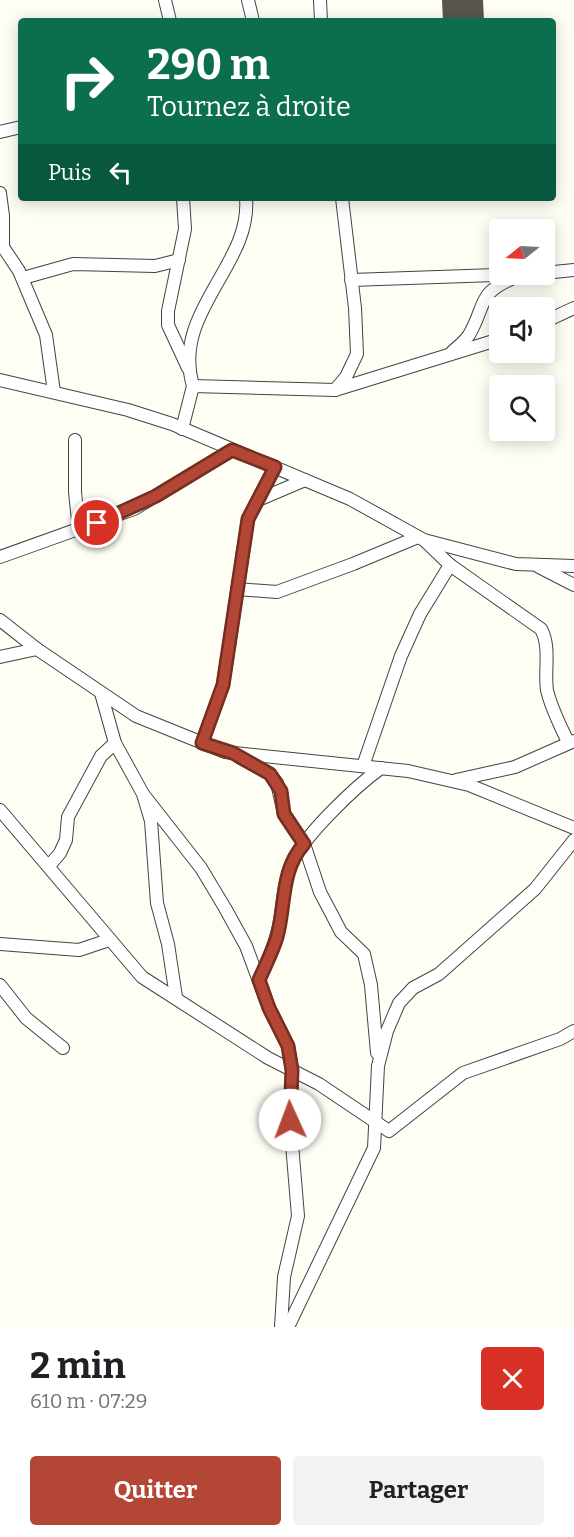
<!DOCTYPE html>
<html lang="fr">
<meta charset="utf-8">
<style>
:root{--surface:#fff;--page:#f2f2f2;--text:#202124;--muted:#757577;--accent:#b44635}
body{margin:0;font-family:Bitter,serif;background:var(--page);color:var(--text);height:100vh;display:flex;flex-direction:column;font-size:22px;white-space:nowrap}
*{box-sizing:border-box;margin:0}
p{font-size:20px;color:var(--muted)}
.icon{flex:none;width:33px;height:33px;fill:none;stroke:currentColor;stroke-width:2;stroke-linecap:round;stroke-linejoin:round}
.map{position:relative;height:1327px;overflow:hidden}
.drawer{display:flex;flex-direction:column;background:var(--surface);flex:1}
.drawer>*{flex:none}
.hud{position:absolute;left:18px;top:18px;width:538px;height:183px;border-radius:6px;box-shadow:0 3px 15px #0003;background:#0b6e4f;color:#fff;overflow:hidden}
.needle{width:39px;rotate:252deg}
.tools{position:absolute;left:489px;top:219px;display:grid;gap:12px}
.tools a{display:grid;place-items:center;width:66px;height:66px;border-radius:6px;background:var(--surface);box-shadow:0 3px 15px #0003;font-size:30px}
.pin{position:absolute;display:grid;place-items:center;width:51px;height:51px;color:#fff;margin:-26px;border:3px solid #fff;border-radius:50%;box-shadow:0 2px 6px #0007}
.me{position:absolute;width:66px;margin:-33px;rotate:358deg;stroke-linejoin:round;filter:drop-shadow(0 0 4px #0008)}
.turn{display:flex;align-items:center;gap:21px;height:126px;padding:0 30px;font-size:27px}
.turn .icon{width:78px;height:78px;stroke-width:2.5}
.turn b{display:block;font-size:42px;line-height:51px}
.then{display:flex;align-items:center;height:57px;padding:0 30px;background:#0003;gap:12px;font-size:22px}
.round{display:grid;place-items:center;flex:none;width:63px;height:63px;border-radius:6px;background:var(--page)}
.headline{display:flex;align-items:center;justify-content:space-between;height:102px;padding:0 30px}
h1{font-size:36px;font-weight:700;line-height:45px}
.cta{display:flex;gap:12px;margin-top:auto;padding:12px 30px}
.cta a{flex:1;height:69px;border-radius:6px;background:var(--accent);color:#fff;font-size:24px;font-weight:700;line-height:69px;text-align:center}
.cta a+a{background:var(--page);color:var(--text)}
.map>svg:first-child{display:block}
.building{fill:#58544e}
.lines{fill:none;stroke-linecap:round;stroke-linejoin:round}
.street-casing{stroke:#434343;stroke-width:14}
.street{stroke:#fff;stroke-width:12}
.route-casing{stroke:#752e22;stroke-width:15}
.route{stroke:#b44635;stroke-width:10}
</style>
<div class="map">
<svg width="574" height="1327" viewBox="0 0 574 1327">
<rect width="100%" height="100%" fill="#fefef5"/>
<!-- building -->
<polygon class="building" points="442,0 483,0 484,21 443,21"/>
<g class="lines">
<!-- street casing -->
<g class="street-casing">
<g id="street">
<polyline points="165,0 170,21"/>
<polyline points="248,0 253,21"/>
<polyline points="320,0 321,21"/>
<polyline points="0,132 21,127"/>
<polyline points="0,193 3,216 3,247 19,271 46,335 54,392"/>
<polyline points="183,198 185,229 168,311 168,325 188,368"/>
<polyline points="544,273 574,270"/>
<polyline points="23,278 73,264 155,266 179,260"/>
<polyline points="351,280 523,274"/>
<polyline points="544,322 574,308"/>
<path d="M 452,352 C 458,347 465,341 469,335 C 487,304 476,293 516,277"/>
<polyline points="0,380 128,410 172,424 350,499 424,540 516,564 574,566"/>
<path d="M 193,386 C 171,312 252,265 246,198"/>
<polyline points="335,390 346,377 357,354 355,308 342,198"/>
<polyline points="182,429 193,386 335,390 500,339"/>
<polyline points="75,440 75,492 79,530"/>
<polyline points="258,500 305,480"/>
<path d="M 424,540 L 450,565 L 541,629 C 551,647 544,671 547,690 C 551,708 560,725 568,742"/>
<polyline points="0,557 134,509 232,450"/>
<polyline points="539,567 574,585"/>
<polyline points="237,589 277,592 353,564 418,537"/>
<polyline points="0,620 37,649 136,716 225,752 408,771 469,785 574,828"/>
<polyline points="0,657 37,649"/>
<polyline points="101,693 115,743 143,794 151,821 157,903 168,944 176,997"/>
<polyline points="202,743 223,685 248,519 275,467"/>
<polyline points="239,757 270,774 277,783 284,814 304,844 320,892 341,932 364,954 371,985 377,1053"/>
<polyline points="363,766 401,656 420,614 450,565"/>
<polyline points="456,780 515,767 574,741"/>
<polyline points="143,794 201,868 225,908 246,946 269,1008 288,1046 292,1070 290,1120 298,1216 284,1277 281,1327"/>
<polyline points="0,810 142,977 268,1058 319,1084 389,1131 463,1073 560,1039 574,1031"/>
<polyline points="49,866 60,853 66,840 68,817 101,756 115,743"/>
<polyline points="0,944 79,950 109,940"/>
<path d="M 259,980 C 265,966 272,952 276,937 C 284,914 281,888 291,865 C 302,837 356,786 381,768"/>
<polyline points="0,985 26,1018 63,1048"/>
<polyline points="288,1327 374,1148 378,1066 387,1031 399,1003 413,988 439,974 535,889 574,840"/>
</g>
</g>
<!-- street -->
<use href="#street" class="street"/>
</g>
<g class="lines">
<!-- route casing -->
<g class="route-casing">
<path id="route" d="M 97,523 L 156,496 L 232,450 L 275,467 L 248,519 L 223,685 L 202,743 L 233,753 L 270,774 L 281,791 L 284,814 L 304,844 C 280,871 286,905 277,937 C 273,951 265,966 259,980 L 269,1008 L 288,1046 L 292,1070 L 290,1120"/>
</g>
<!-- route -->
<use href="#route" class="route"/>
</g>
</svg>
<div class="tools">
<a><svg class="needle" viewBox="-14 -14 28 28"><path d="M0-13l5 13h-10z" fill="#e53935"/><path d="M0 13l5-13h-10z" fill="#757577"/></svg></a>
<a><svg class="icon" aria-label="sound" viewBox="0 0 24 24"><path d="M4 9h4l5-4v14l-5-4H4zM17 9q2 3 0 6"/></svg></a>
<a><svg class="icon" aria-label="search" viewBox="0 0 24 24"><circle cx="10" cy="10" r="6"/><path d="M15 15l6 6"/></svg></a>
</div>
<div class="pin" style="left:97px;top:523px;background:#d93025"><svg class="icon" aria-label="arrive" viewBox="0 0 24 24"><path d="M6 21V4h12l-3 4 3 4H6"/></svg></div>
<svg class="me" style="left:290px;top:1120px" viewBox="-20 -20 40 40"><circle r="19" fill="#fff"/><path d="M0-13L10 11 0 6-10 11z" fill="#b44635"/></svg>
<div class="hud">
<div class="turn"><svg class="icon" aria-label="right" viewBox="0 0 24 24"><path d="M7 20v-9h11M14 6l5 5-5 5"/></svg><div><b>290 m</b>Tournez à droite</div></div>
<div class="then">Puis<svg class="icon" aria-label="left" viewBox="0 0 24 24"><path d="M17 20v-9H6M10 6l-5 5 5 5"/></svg></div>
</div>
</div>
<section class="drawer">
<div class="headline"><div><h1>2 min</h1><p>610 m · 07:29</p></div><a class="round" style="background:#d93025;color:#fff"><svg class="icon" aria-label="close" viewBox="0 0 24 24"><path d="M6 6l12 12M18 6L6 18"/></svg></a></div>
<div class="cta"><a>Quitter</a><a>Partager</a></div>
</section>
